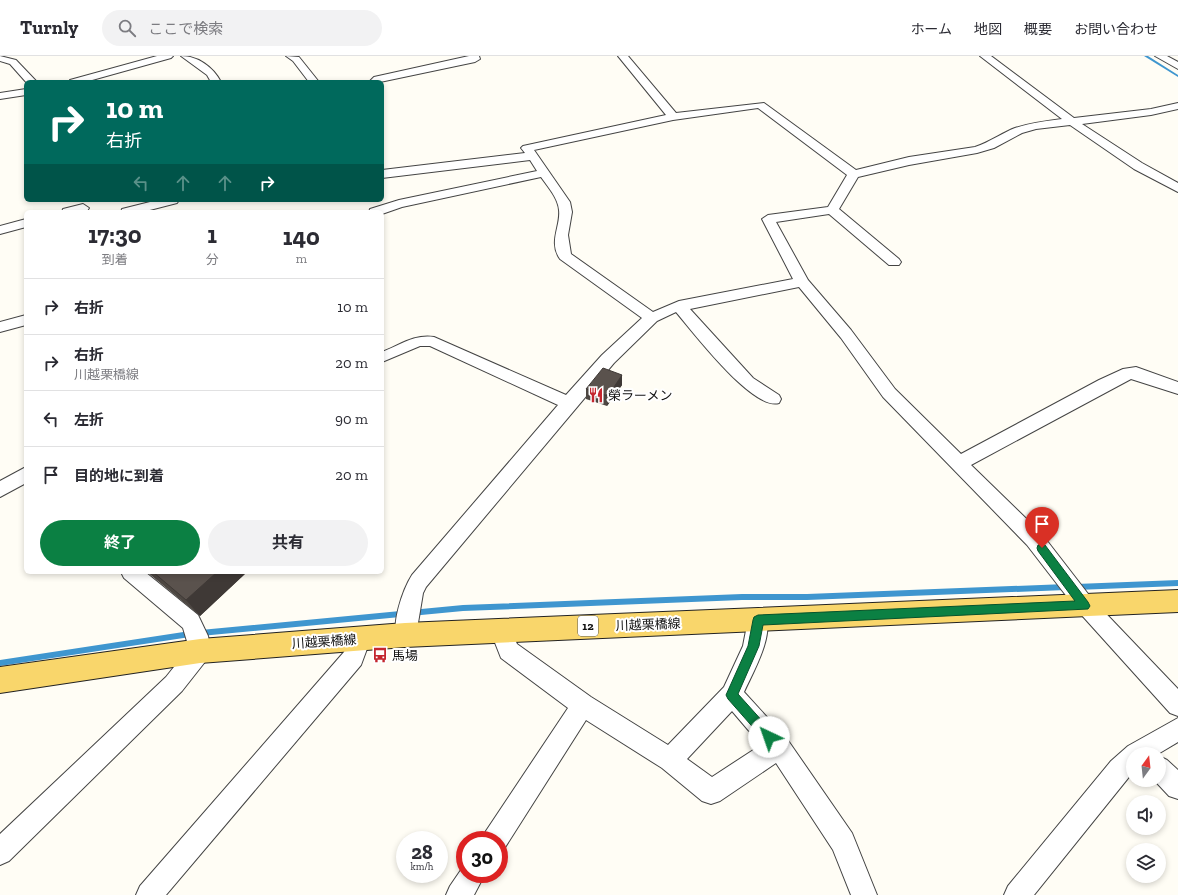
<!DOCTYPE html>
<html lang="ja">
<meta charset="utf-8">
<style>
:root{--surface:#fff;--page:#f2f2f3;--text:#2b2b33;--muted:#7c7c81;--line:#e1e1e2;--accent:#0b8043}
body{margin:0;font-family:"Zilla Slab","Noto Sans JP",serif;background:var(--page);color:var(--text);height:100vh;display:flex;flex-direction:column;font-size:15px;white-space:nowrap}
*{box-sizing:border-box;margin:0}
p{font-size:13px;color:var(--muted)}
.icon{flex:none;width:22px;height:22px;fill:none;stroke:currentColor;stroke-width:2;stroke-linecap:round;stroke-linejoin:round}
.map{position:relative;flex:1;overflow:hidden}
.side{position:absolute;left:24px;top:154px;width:360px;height:364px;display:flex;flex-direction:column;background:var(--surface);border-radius:6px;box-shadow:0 2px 6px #0003}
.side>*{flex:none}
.guide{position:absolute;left:24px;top:24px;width:360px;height:122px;border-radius:6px;box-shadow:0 2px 6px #0003;background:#00695c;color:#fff;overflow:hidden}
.needle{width:26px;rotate:15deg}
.controls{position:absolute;left:1126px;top:691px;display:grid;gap:8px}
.controls a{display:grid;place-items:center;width:40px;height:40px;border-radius:50%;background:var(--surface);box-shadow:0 2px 6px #0003;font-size:20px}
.speed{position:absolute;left:396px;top:775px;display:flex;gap:8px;font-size:20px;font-weight:700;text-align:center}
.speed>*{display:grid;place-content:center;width:52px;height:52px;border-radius:50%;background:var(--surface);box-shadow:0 2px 6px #0003;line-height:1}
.speed small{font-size:10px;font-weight:400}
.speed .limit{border:6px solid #d22;background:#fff;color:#111}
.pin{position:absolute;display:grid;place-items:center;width:34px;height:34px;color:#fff;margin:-41px -17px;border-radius:50% 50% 50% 0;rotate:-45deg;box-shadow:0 0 4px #0007}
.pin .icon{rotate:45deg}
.me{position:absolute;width:44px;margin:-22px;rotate:318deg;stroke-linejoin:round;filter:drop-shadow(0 0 3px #0008)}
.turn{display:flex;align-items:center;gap:14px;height:84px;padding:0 16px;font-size:18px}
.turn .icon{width:52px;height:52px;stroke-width:2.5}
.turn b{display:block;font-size:28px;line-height:34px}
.lanes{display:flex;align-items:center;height:38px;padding:0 16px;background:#0003;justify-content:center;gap:20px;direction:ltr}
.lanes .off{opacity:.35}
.eta{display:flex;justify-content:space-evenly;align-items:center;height:68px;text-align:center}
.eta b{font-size:24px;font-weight:700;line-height:28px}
.primary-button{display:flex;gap:8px;margin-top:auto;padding:8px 16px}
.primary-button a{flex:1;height:46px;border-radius:24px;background:var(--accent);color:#fff;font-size:16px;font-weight:700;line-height:46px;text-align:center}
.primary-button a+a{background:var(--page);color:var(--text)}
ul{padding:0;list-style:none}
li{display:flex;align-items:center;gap:12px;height:56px;padding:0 16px;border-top:1px solid var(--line)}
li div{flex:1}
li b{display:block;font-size:15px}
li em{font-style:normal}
header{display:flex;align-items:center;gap:24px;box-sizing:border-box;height:56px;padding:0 20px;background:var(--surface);border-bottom:1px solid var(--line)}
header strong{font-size:19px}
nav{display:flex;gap:22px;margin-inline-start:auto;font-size:14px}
.search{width:280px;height:36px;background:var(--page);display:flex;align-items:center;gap:10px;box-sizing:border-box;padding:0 14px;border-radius:22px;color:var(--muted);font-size:15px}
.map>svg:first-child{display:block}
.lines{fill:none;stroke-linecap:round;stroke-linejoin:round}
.stream{fill:#3f96cf;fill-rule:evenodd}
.street-casing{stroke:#444;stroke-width:2}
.primary-casing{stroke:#222;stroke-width:2}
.street{fill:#fff;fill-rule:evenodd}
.primary{fill:#f9d66b;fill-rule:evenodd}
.wall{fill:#4d4742}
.shaded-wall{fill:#3f3936}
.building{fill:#5a524d;stroke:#3f3936}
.route{fill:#0b8043;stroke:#07532c}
.labels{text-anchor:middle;stroke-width:4;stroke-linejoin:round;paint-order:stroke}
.shield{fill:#fff;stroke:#585858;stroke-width:1}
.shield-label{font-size:12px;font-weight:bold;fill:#111}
.poi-label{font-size:13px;fill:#111;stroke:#fff;text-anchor:start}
.street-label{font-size:13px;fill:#111;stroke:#fff}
</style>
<header>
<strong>Turnly</strong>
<div class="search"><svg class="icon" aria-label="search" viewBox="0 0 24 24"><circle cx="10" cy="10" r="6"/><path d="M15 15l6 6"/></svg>ここで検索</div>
<nav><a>ホーム</a><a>地図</a><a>概要</a><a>お問い合わせ</a></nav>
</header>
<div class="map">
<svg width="1178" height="839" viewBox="0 0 1178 839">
<rect width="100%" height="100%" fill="#fffdf5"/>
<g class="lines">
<!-- stream -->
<g class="stream">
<polygon points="1144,0 1148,0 1178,19 1178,21"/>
<polygon points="1178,524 1178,530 1076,534 1074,533 1073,531 1074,529 1076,528"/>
<polygon points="1066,528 1068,529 1069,531 1068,533 1066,534 807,544 742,544 463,555 190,581 0,610 0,604 190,575 463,549 742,538 807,538"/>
</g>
<!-- street casing -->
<g class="street-casing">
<g id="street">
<polygon points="0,0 16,4 37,26 26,26 10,8 0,5"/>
<polygon points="157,0 173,0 171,2 85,26 69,26 70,24"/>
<path d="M 181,0 C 198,0 213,11 221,26 L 211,26 L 207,19 Z"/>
<polygon points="286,0 299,1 319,26 309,26 293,5"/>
<polygon points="469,0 479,0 480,3 475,6 380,26 369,26 374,21"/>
<path d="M 618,0 L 628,0 L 676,57 L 764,47 L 856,114 L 909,101 L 975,91 C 990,86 1002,77 1015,72 C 1031,67 1046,65 1062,63 L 980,0 L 991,0 L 1074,62 L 1151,53 L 1178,47 L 1178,53 L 1151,59 L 1082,68 L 1142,107 L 1178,127 L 1178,136 L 1134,113 L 1070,69 L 1036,73 L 1022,77 L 994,92 L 977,97 L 909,109 L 858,121 L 839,153 L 899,203 L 901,206 L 899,209 L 889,209 L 829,158 L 776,166 L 808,224 L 851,274 L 895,333 L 961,398 L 1099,324 L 1123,313 L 1136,311 L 1178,326 L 1178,338 L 1131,323 L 971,409 L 1041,477 L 1092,543 L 1178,633 L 1178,660 L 1170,657 L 1078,555 L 1027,489 L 883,341 L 841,282 L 799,231 L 690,253 L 753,322 L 779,339 L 781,343 L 779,347 C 753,355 693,276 676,256 L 657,265 L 614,307 L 426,531 L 423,537 L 416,579 L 412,586 L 405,589 L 398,586 C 390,570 403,533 412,519 L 558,349 L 430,290 L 420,290 L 382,306 L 382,296 C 400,289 414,278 434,281 L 566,339 L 602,299 L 642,262 L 560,203 C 548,186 561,170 559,154 C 558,142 548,131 541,121 L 402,151 L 382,158 L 382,156 L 369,156 L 370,153 L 399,144 L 537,115 L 530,104 L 382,122 L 382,114 L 525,97 L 521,92 L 523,90 L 666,59 ZM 758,52 L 847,119 L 828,151 L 768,159 L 762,163 L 793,223 L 679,245 L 653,256 L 571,198 L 568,179 L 572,156 L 570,146 L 534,94 L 673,64 Z"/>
<polygon points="1155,0 1167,0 1178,6 1178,13"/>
<polygon points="26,33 26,39 0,43 0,37"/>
<polygon points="158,144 179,144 177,147 142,156 121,156 122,153"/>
<polygon points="83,148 89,152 87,155 62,156 63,153"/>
<polygon points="26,163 26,171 0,178 0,170"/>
<polygon points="26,259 26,269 0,276 0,266"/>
<polygon points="26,411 26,427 0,441 0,425"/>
<polygon points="121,516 145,516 198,559 208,580 211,595 208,602 182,635 9,805 0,809 0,778 166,621 189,592 183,572 124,522"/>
<path d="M 758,555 L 765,557 C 775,579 753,616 744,636 L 787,683 L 852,777 L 877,839 L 851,839 L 833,794 L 776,707 L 720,745 L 711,748 L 702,745 L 662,712 L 586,664 L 504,793 L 499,795 L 499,784 L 482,784 L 486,775 L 568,652 L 501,602 L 490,574 L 494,567 L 501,564 L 508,567 L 517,588 L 591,641 L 668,689 L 724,631 L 743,590 L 748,564 L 751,557 ZM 732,655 L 761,689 L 712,721 L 687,703 Z"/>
<polygon points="360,572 368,575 371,582 361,609 166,839 136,839 140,830 344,596 352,575"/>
<polygon points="1178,662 1178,686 1158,698 1133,698 1133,716 1034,839 1004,839 1008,830 1111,705 1128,690"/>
<polygon points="1159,700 1167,704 1178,714 1178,743 1169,740 1154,724 1159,724"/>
<polygon points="465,808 465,818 485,818 474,839 446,839 450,830"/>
</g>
</g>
<!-- primary casing -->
<g class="primary-casing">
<polygon id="primary" points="1178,534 1178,556 405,591 200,607 0,637 0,611 200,583 405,567"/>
</g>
<!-- street -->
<use href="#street" class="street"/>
<!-- primary -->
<use href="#primary" class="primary"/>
</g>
<!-- wall -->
<g class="wall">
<polygon points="622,319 622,329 607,350 586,343 586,333"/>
<polygon points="147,516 247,516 200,560"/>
</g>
<!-- shaded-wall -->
<g class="shaded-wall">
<polygon points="622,319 622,329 607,350 608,340"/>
<polygon points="217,516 247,516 200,560 186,544"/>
</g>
<!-- building -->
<g class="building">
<polygon points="603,312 622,319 608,340 586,333"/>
<polygon points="153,516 217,516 186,544"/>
</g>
<!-- route -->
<polygon class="route" points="1042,488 1045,489 1088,546 1090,550 1088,553 763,569 759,590 738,638 773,677 775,681 773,685 769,687 765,685 728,643 726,639 748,590 753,564 754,561 758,559 1075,545 1038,495 1037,492 1038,489"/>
<!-- icons -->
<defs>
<g id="restaurant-bare" transform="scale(1.2)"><path d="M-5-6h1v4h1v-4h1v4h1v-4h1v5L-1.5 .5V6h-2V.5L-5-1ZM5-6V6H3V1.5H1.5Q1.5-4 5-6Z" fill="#c4262e" stroke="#fff" stroke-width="2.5" paint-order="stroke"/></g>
<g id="bus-bare" transform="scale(1.2)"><path d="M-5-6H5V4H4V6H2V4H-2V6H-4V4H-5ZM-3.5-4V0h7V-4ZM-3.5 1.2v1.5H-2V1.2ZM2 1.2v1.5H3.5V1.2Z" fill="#c4262e" stroke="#fff" stroke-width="2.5" paint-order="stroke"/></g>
</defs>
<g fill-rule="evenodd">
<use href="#restaurant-bare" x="596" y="339"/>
<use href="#bus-bare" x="380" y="599"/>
</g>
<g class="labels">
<!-- shield labels -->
<rect class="shield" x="578" y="560" width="20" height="20" rx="3"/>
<g class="shield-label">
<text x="588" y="574">12</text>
</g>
<!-- poi labels -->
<g class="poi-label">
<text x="608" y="344">榮ラーメン</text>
<text x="392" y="604">馬場</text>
</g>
<!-- street labels -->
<g class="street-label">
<text transform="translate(648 568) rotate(-2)" y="5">川越栗橋線</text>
<text transform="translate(324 585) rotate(-4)" y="5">川越栗橋線</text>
</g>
</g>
</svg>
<div class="controls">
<a><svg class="needle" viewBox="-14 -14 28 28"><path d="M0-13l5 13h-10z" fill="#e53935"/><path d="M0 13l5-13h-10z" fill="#7c7c81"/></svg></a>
<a><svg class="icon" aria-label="sound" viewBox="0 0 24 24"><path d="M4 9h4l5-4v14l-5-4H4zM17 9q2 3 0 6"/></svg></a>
<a><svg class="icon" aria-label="layers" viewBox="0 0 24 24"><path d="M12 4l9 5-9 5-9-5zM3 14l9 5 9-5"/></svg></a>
</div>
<div class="speed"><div>28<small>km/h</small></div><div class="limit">30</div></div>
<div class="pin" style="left:1042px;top:492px;background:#d93025"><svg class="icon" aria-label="arrive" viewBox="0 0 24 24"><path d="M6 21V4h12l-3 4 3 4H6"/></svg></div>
<svg class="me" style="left:769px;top:681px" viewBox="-20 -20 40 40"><circle r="19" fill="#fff"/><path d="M0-13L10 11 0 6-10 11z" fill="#0b8043"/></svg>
<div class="guide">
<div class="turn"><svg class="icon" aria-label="right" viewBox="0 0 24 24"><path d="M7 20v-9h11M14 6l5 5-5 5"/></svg><div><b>10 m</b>右折</div></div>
<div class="lanes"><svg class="icon off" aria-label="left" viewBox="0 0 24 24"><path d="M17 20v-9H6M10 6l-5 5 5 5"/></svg><svg class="icon off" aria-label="ahead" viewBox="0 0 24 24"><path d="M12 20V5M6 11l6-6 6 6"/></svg><svg class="icon off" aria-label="ahead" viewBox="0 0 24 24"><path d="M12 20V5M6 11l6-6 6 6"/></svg><svg class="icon" aria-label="right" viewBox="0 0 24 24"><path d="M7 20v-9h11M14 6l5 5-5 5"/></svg></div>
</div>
<section class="side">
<div class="eta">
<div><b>17:30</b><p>到着</p></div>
<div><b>1</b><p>分</p></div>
<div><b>140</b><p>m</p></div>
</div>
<ul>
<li><svg class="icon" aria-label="right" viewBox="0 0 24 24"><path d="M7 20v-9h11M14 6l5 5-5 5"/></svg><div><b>右折</b></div><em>10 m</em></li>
<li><svg class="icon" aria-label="right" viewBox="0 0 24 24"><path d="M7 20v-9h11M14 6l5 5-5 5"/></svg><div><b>右折</b><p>川越栗橋線</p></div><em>20 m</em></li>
<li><svg class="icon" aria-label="left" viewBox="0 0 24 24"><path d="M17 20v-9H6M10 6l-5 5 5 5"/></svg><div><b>左折</b></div><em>90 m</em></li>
<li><svg class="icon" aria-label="arrive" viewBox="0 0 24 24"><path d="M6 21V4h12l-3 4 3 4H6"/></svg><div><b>目的地に到着</b></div><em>20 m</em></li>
</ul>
<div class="primary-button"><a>終了</a><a>共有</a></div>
</section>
</div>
